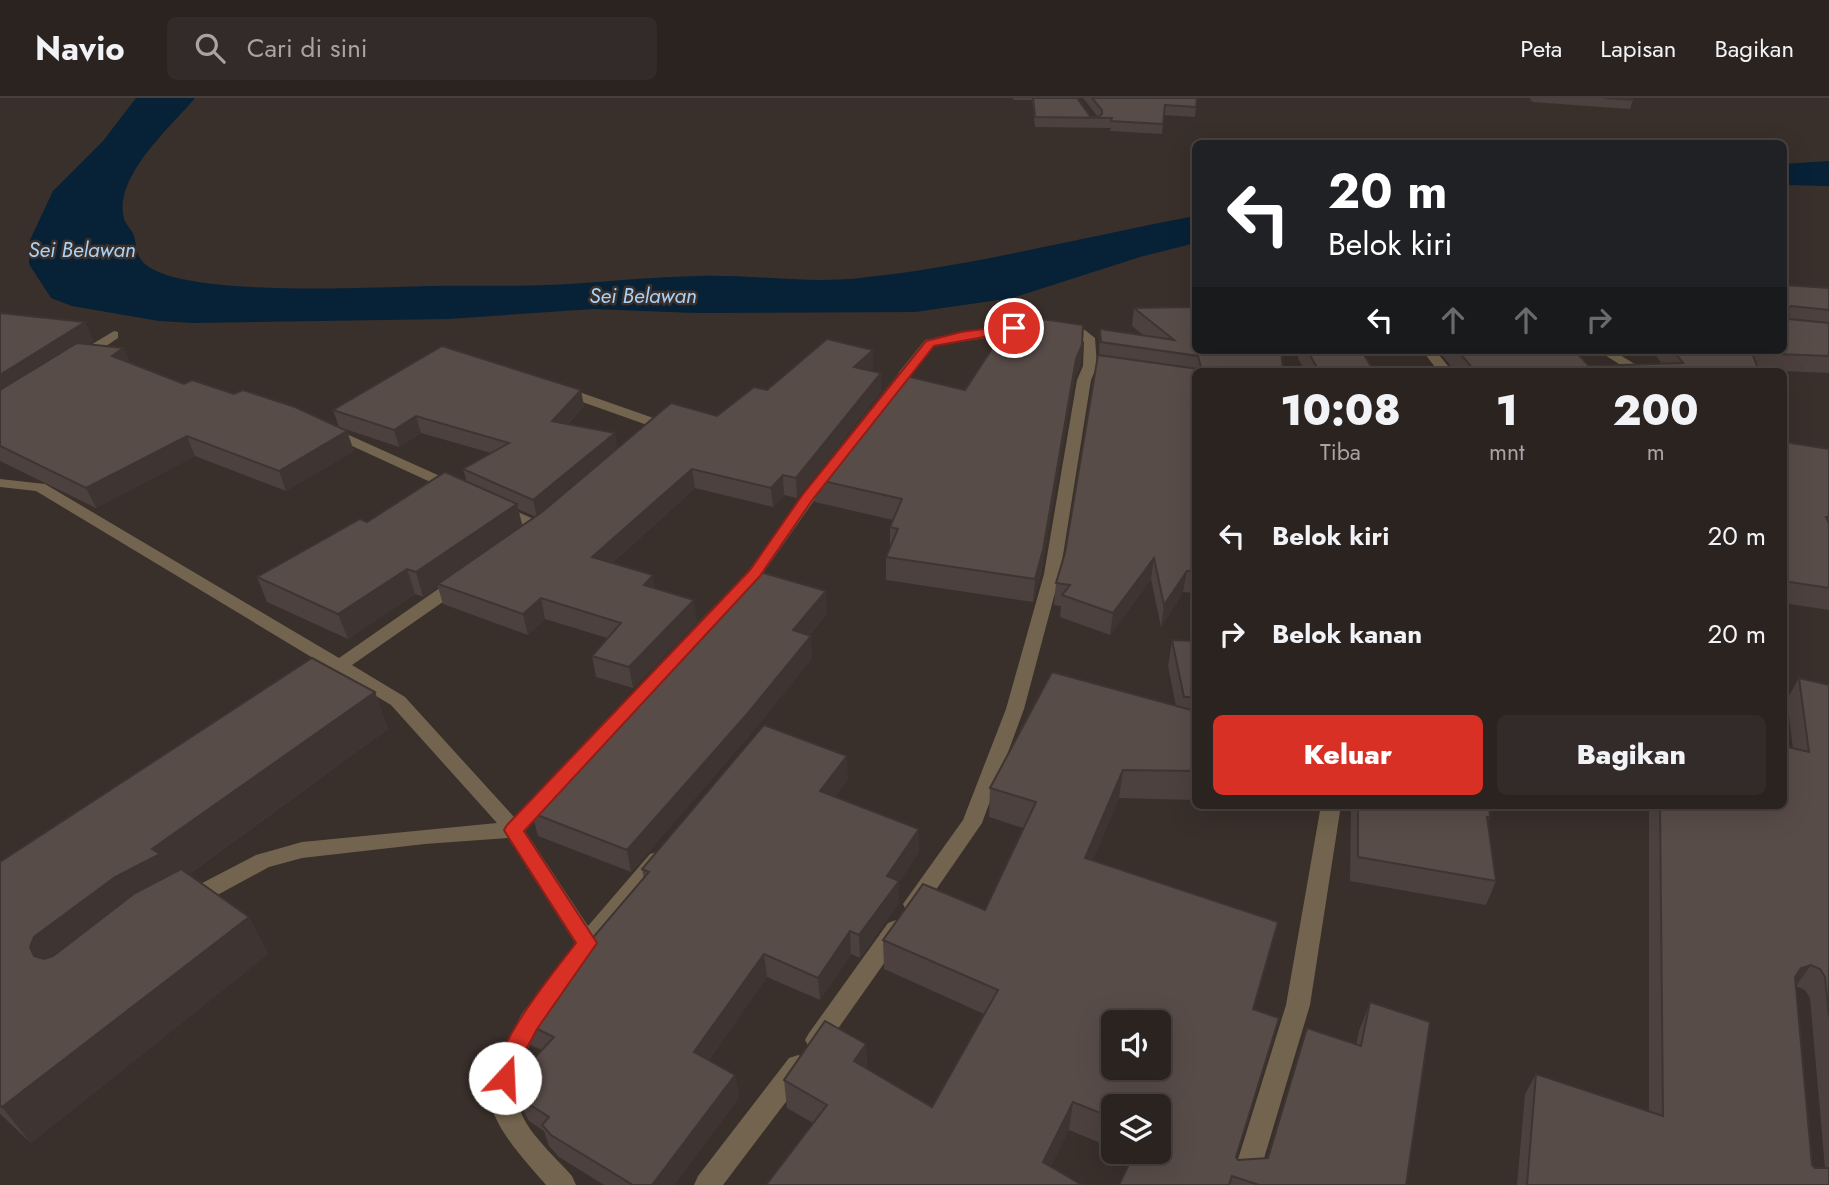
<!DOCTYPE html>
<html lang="id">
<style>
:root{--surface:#2b2320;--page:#332b29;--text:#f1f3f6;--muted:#a6a4a5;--line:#47403e;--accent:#d93025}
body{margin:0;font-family:Jost,sans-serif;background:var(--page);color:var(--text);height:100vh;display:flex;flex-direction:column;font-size:26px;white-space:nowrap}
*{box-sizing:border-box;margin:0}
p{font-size:23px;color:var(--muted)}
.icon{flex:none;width:38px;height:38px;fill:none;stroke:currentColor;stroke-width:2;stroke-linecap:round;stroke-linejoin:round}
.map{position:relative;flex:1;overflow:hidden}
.details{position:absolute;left:1192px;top:270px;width:595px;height:441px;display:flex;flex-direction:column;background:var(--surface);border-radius:10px;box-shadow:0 7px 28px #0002,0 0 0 2px var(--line)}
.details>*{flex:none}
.top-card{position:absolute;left:1192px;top:42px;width:595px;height:214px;border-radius:10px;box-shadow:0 7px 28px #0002,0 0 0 2px var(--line);background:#202124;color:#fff;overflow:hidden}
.tools{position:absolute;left:1101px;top:912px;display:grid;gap:14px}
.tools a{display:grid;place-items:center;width:70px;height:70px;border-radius:10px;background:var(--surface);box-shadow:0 7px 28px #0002,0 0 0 2px var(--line);font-size:35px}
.pin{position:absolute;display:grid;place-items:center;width:60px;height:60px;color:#fff;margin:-30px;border:4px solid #fff;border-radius:50%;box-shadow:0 2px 7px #0007}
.me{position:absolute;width:77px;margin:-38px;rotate:20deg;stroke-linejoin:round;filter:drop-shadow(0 0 5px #0008)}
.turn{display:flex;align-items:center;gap:24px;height:147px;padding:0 21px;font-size:32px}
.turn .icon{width:91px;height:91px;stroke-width:2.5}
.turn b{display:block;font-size:49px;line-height:60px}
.lanes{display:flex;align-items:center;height:66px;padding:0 21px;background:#0003;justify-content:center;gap:35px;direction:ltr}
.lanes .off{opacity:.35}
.eta{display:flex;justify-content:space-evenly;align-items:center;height:119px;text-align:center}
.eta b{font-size:42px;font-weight:800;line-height:49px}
.button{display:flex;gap:14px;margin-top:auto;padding:14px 21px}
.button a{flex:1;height:80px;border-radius:10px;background:var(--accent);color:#fff;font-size:28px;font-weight:800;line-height:80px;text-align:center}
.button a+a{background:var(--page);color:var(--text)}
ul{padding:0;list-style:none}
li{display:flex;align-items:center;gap:21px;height:98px;padding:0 21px}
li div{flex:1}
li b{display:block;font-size:26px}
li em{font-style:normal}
header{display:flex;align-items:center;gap:42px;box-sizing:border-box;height:98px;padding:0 35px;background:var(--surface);border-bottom:2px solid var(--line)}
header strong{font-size:33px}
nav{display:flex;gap:38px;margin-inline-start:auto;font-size:24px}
.search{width:490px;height:63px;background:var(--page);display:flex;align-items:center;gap:18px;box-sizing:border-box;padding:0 24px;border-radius:10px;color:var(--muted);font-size:26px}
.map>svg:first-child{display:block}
.water{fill:#072136}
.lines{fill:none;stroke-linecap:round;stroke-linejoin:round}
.minor{fill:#72644e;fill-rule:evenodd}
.wall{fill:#4c413e;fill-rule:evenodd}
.shaded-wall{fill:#3e3532}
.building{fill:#584c48;stroke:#3e3532;stroke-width:2;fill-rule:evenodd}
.route{fill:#d93025;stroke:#8d1f18;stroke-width:2}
.labels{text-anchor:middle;stroke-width:5;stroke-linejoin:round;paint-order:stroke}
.far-water-label{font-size:21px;font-style:italic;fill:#a9d2f8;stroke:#392f2b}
</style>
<header>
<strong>Navio</strong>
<div class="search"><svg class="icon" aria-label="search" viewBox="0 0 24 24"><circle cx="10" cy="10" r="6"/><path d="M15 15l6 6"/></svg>Cari di sini</div>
<nav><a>Peta</a><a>Lapisan</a><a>Bagikan</a></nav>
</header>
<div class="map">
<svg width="1829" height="1087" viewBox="0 0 1829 1087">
<rect width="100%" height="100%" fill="#392f2b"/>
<!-- water -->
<g class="water">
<path d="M 136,0 L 195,0 C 172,28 113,78 124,121 C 126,127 132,132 134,138 C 137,149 135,157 145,166 C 183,200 375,189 431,188 C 478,187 524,189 570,186 C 612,183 654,179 696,178 C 751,176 805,186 860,180 C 974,168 1083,139 1195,118 L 1195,145 L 1140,159 L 1012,200 L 915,214 L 696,215 L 593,211 L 448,221 L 194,225 L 159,223 L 72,208 L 51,200 L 29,166 L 30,142 L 53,93 L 103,43 Z"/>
<polygon points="1829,63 1829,88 1783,87 1783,66"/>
</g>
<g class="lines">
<!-- minor -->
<g class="minor">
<polygon points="1027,226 1031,227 1031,233 934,248 895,297 885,297 883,294 925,242 961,234"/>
<polygon points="1062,226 1085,232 1095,240 1097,268 1091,282 1060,476 1024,611 982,725 922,812 914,815 906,812 903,806 963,722 1006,611 1044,476 1077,282 1083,268 1084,244 1077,238 1058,233 1058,227"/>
<polygon points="114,233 118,234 118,240 84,263 74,263 74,257"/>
<polygon points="1422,252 1435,252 1452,273 1438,273"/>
<polygon points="1597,252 1612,252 1646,273 1630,273"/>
<polygon points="562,288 662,323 664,329 654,339 644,339 642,336 650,328 557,295 555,292"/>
<polygon points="331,329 460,387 463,390 455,395 450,393 326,336 324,333"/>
<polygon points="827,370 834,374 761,478 748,493 736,493 734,489 749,472 822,371"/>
<polygon points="0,381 45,386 339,560 454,480 466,480 468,484 466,488 352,567 405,599 514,719 611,617 625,617 627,622 625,627 525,733 588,828 650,756 657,754 664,756 667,762 664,768 595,851 572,884 564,887 556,884 553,877 575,845 508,740 425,746 302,760 269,769 199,807 191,810 183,807 180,801 183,795 256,757 302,744 497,725 391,607 36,393 0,389"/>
<polygon points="500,406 545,426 547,429 534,439 522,439 520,436 527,430 495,414 492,411 495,408"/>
<polygon points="1321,707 1341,707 1310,907 1256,1087 1230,1087 1286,907"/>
<polygon points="896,822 904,825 907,831 904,837 825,949 817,952 809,949 805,942 809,935 888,825"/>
<path d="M 539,901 L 547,904 L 551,911 C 543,927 532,942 524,958 C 498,1012 539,1041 572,1078 L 576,1087 L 546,1087 C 526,1064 486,1023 489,989 C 491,972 501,954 510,939 C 517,925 524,906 539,901 Z"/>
<polygon points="798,957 807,960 810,968 807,976 723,1087 694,1087 698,1078 789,960"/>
</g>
</g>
<!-- wall -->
<g class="wall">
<polygon points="1013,0 1077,0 1090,18 1098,19 1083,0 1197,0 1195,19 1164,17 1162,36 1110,33 1111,30 1035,29 1032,2 1013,2"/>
<polygon points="1530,0 1632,0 1633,2 1630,11 1532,4"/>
<polygon points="1783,187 1829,190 1829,275 1783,273 1455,273 1438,252 1574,252 1589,268 1662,266 1652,252 1783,252"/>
<polygon points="1134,210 1195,252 1281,252 1195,273 1195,495 1183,494 1161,529 1151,481 1110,537 1060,519 1061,508 1054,507 1056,485 1065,455 1099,257 1100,231 1143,237 1132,228"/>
<polygon points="0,215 85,224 93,243 88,246 123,250 129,264 354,353 286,393 195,358 96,410 0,363"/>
<polygon points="1082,247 1080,267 1074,282 1041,475 1033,504 886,482 886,459 890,450 890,429 893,422 815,404 814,381"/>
<polygon points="1299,252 1361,252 1374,273 1305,273 1298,260"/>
<path d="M 873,270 L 870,273 L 881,275 L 881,293 L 797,400 L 784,397 L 773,409 L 695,390 L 612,465 L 655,490 L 697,523 L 633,590 L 596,579 L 592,558 L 607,540 L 545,521 L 528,537 L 443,506 L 438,489 L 423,499 L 415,496 L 348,541 L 267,504 L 257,479 L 367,424 L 467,384 L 463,371 L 491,355 L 421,335 L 399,349 L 339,329 L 333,312 L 584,308 L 568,326 L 618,350 L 717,318 L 767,292 ZM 518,411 L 536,419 L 522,428 Z"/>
<polygon points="1783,340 1785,344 1829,351 1829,512 1783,505"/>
<polygon points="719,509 827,515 809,537 812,560 750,637 631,774 538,738 532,715 652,584 651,575"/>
<polygon points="1172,542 1195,543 1195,702 1119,700 1092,763 1253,911 1236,1059 1238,1062 1267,1060 1307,930 1356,947 1359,933 1370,904 1406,1087 1119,1087 1132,1059 1120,1054 1158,1054 1158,1008 1113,1008 1113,1050 1069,1032 813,1025 787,1010 784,982 866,946 867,970 932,1009 984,916 884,871 883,842 985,812 1023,730 989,719 990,690 1176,608 1168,568"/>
<path d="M 1799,580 L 1829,587 L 1829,1087 L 1517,1087 L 1525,996 L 1536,976 L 1649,1014 L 1649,710 L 1651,707 L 1783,707 L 1793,651 L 1787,601 ZM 1796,888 L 1805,892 L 1810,900 L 1825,1070 L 1815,1070 L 1812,1067 Z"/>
<polygon points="375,594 388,631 189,776 249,819 268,856 31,1045 0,1016 0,764"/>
<polygon points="848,681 835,698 919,731 919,754 899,784 899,805 860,860 851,856 820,902 767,879 709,962 735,977 739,999 674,1087 604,1087 559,1059 549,1048 544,1033 529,1023 520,1006 512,984 542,952 532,948 525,925 644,781 642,771"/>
<polygon points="1351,707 1489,707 1490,719 1488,724 1496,783 1486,807 1350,783"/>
</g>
<!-- shaded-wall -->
<g class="shaded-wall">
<polygon points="85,224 93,243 0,302 0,277"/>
<polygon points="1082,247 1080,267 1074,282 1041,475 1033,504 1035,481 1076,261"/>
<polygon points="123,250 131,269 112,258"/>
<polygon points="873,252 873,270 855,287 854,269"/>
<polygon points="881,275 881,293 797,400 796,380"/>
<polygon points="581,292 584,308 555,339 552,323"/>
<polygon points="416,318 421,335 399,349 394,332"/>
<polygon points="347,333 354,353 286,393 279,373"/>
<polygon points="615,335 618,351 537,419 533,402"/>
<polygon points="187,338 195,358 96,410 86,390"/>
<polygon points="692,371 695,390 596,479 592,459"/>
<polygon points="783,377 784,397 773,409 771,390"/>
<polygon points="517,406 523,430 438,486 438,489 423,499 416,474"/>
<polygon points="1154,460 1151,481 1110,537 1113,515"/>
<polygon points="407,471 415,496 348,541 338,516"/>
<polygon points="1187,473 1183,494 1161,529 1164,507"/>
<polygon points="653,477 656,498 644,487"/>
<polygon points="826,493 827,515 794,554 793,532"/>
<polygon points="541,500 545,521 528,537 523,516"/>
<polygon points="694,502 697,523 633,590 629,569"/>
<polygon points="811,538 812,560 750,637 631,774 627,752"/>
<polygon points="375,594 388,631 176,785 59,876 34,858 30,849 34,839 152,751"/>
<polygon points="847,658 848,681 822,715 820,693"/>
<polygon points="1123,672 1119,700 1081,789 1085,760"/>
<polygon points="919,731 919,754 899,784 899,805 860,860 859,837 887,778"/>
<polygon points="249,819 268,856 31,1045 2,1009"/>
<polygon points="850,833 851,856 820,902 818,880"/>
<polygon points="764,856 767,879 699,976 694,954"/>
<polygon points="1811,867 1796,888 1786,891 1801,870"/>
<polygon points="866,946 867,974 854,963"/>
<polygon points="735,977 739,999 674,1087 652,1087"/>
<polygon points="1073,1004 1069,1032 1042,1087 1043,1064"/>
</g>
<!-- building -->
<g class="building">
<polygon points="1033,0 1077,0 1090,18 1098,19 1102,16 1102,12 1092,0 1197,0 1196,9 1165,7 1163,26 1111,23 1112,20 1035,19"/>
<polygon points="1604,0 1632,0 1633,2"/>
<polygon points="1783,187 1829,190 1829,212 1791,208 1788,211 1789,221 1829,225 1829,258 1752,255 1759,273 1475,273 1457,252 1574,252 1589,268 1683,265 1673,252 1783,252"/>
<polygon points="1195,209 1195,252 1281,252 1283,273 1195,273 1195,473 1187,473 1164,507 1154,460 1113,515 1062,497 1070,487 1056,485 1065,455 1098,257 1198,271 1201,269 1198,258 1101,244 1100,231 1174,242 1134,210"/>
<polygon points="0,215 85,224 0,277"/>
<polygon points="1014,217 1083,227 1082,247 1076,261 1043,452 1035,481 886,459 898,431 890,429 902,401 814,381 898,276 965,292"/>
<polygon points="827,241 873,252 854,269 881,275 796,380 783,377 771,390 692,371 592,459 653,477 644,487 694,502 629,569 592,558 621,525 541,500 523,516 438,486 542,414 671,305 717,318 754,289 767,292"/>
<polygon points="77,245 123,250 112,258 184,286 192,282 234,296 243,292 295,309 347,333 279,373 187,338 86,390 0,348 0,292"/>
<polygon points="442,248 581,292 552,323 615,335 533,402 463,371 509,345 416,318 394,332 333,312"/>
<polygon points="1307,252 1361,252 1374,273 1319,273"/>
<polygon points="1783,340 1785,344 1829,351 1829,419 1826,419 1829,425 1829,490 1783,483"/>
<polygon points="445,374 517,406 416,474 407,471 338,516 257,479 360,421 367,424"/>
<polygon points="754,472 826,493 793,532 811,538 748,615 627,752 532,715 659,577 651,575 715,507 719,509"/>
<polygon points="1172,542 1195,543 1195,599 1184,599"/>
<polygon points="312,560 375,594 152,751 160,756 115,779 34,839 30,849 34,858 44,861 53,858 135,795 181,771 249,819 2,1009 0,1008 0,764"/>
<path d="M 1052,574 L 1195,613 L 1195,673 L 1123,672 L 1085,760 L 1278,824 L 1253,911 L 1279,920 L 1236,1059 L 1238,1062 L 1268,1060 L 1307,930 L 1361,948 L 1370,904 L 1430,924 L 1406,1087 L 1259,1087 L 1232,1078 L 1229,1087 L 1119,1087 L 1135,1054 L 1158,1054 L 1158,1008 L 1113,1008 L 1113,1020 L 1073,1004 L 1043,1064 L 1082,1087 L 766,1087 L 827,1007 L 784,982 L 825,923 L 866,946 L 854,963 L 932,1009 L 998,892 L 883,842 L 923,786 L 985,812 L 1036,704 L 990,690 ZM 1113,924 L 1158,924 L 1158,970 L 1113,970 Z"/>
<polygon points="1799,580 1829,587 1829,919 1825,879 1820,871 1811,867 1801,870 1795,879 1812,1067 1815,1070 1829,1070 1829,1087 1527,1087 1536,976 1663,1018 1660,707 1783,707 1783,648 1809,654"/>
<polygon points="764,627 847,658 820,693 919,731 887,778 899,783 859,837 850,833 818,880 764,856 694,954 735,977 652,1087 633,1087 551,1037 542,1027 549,1019 521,1001 512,984 554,939 525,925 532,911 649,774 642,771"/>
<polygon points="1358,707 1489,707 1490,719 1487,719 1496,783 1358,759"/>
</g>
<!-- route -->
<path class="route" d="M 1014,227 L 1018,228 L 1018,233 L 934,248 L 813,401 L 760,478 L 524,733 L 597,845 L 537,931 L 520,963 L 513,987 L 505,990 L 498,987 C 484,957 557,870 576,845 L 507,737 L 504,732 L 507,727 L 750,472 L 803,396 L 926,243 L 961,234 Z"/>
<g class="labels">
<!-- far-water labels -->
<g class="far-water-label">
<text x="82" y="159">Sei Belawan</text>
<text x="643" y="205">Sei Belawan</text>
</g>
</g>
</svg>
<div class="tools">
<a><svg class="icon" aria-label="sound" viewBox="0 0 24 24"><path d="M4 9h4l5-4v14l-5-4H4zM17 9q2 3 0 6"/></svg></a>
<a><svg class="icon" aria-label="layers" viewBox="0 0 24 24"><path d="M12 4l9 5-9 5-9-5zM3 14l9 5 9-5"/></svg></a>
</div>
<div class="pin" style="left:1014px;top:230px;background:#d93025"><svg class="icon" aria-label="arrive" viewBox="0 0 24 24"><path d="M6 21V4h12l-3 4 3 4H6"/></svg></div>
<svg class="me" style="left:505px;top:980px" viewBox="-20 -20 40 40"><circle r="19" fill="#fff"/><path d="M0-13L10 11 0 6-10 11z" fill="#d93025"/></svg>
<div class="top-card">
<div class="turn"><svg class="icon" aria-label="left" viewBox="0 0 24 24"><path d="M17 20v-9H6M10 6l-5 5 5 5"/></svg><div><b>20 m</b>Belok kiri</div></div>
<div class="lanes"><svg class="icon" aria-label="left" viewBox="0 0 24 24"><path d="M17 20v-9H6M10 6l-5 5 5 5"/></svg><svg class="icon off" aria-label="ahead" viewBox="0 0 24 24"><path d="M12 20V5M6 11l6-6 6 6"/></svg><svg class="icon off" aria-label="ahead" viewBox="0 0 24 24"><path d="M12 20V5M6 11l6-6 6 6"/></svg><svg class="icon off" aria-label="right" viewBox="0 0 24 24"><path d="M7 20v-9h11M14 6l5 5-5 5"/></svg></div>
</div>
<section class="details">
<div class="eta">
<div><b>10:08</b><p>Tiba</p></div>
<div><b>1</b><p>mnt</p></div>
<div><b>200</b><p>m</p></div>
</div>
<ul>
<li><svg class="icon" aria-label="left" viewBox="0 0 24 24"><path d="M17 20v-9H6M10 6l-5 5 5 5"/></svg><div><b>Belok kiri</b></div><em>20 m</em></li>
<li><svg class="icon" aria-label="right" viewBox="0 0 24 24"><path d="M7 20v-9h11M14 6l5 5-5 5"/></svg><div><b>Belok kanan</b></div><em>20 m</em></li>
</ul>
<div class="button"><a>Keluar</a><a>Bagikan</a></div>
</section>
</div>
